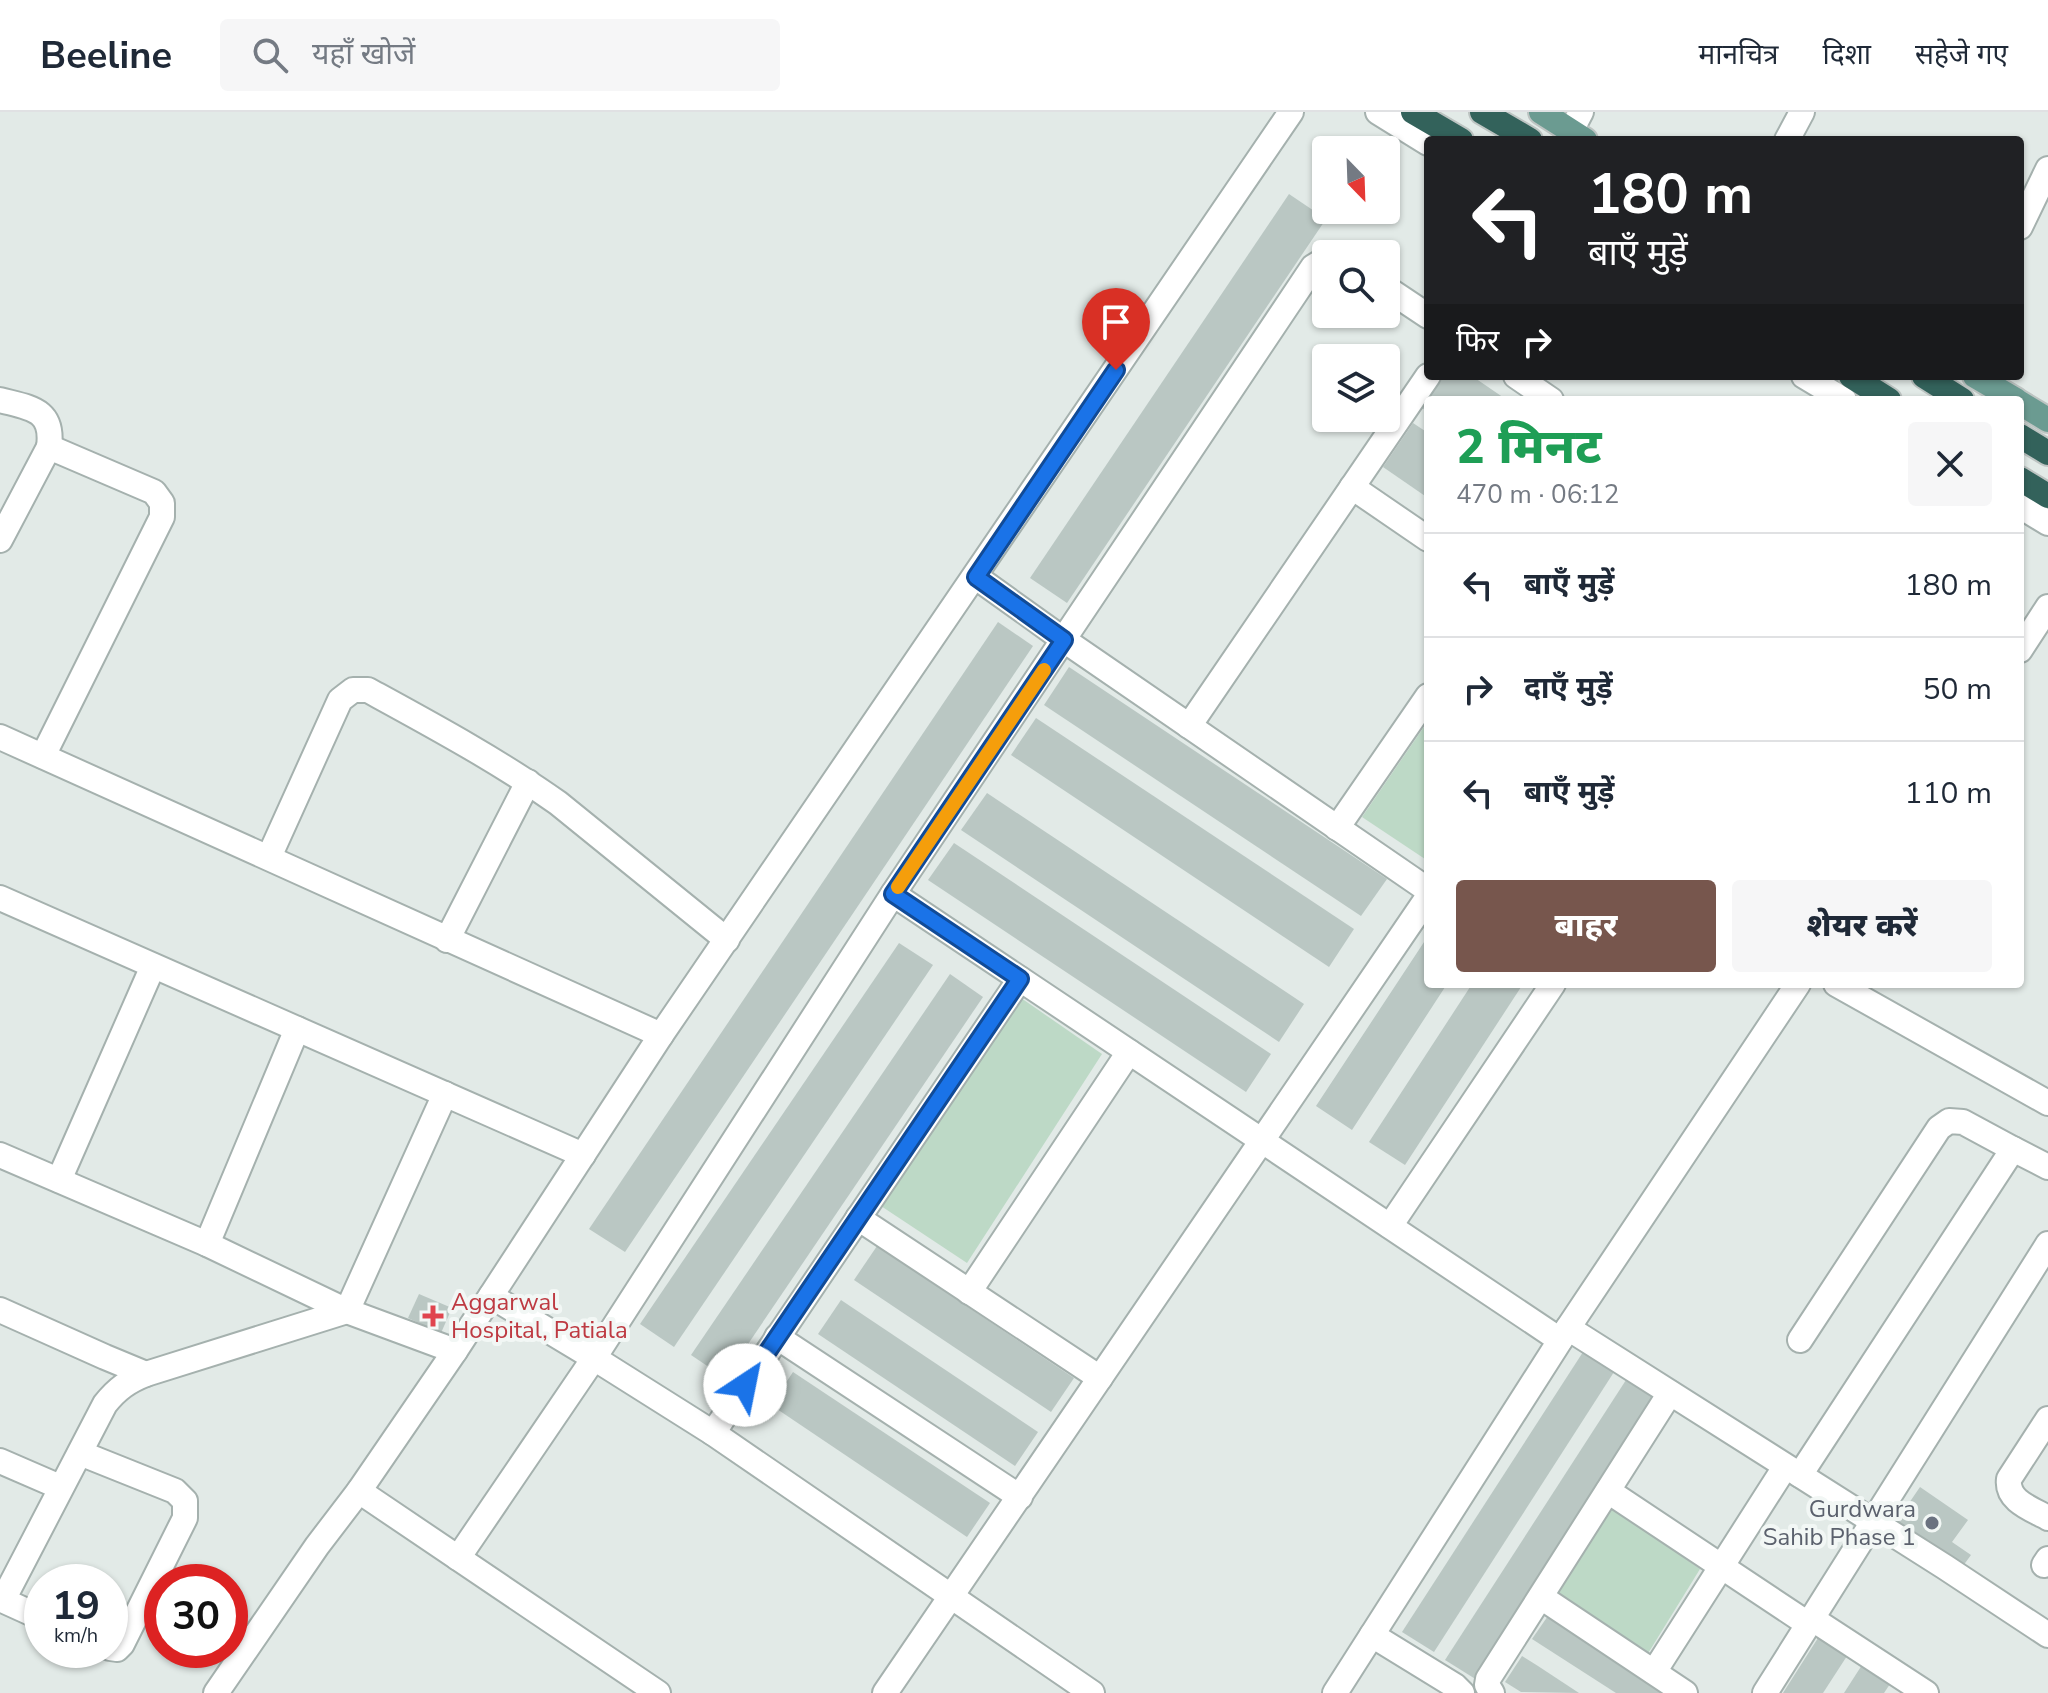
<!DOCTYPE html>
<html lang="hi">
<meta charset="utf-8">
<style>
:root{--surface:#fff;--page:#f6f6f7;--text:#1f2937;--muted:#747a83;--line:#e0e1e3;--accent:#77564d}
body{margin:0;font-family:"Nunito Sans","Noto Sans Devanagari",sans-serif;background:var(--page);color:var(--text);height:100vh;display:flex;flex-direction:column;font-size:30px;white-space:nowrap}
*{box-sizing:border-box;margin:0}
p{font-size:26px;color:var(--muted)}
.icon{flex:none;width:44px;height:44px;fill:none;stroke:currentColor;stroke-width:2;stroke-linecap:round;stroke-linejoin:round}
.map{position:relative;flex:1;overflow:hidden}
.side{position:absolute;left:1424px;top:284px;width:600px;height:592px;display:flex;flex-direction:column;background:var(--surface);border-radius:8px;box-shadow:0 2px 6px #0004}
.side>*{flex:none}
.hud{position:absolute;left:1424px;top:24px;width:600px;height:244px;border-radius:8px;box-shadow:0 2px 6px #0004;background:#202124;color:#fff;overflow:hidden}
.needle{width:52px;rotate:157deg}
.controls{position:absolute;left:1312px;top:24px;display:grid;gap:16px}
.controls a{display:grid;place-items:center;width:88px;height:88px;border-radius:8px;background:var(--surface);box-shadow:0 2px 6px #0004;font-size:40px}
.speed{position:absolute;left:24px;top:1452px;display:flex;gap:16px;font-size:40px;font-weight:700;text-align:center}
.speed>*{display:grid;place-content:center;width:104px;height:104px;border-radius:50%;background:var(--surface);box-shadow:0 2px 6px #0004;line-height:1}
.speed small{font-size:20px;font-weight:400}
.speed .limit{border:12px solid #d22;background:#fff;color:#111}
.pin{position:absolute;display:grid;place-items:center;width:68px;height:68px;color:#fff;margin:-82px -34px;border-radius:50% 50% 50% 0;rotate:-45deg;box-shadow:0 0 8px #0007}
.pin .icon{rotate:45deg}
.me{position:absolute;width:88px;margin:-44px;rotate:34deg;stroke-linejoin:round;filter:drop-shadow(0 0 6px #0008)}
.turn{display:flex;align-items:center;gap:28px;height:168px;padding:0 32px;font-size:36px}
.turn .icon{width:104px;height:104px;stroke-width:2.5}
.turn b{display:block;font-size:56px;line-height:68px}
.then{display:flex;align-items:center;height:76px;padding:0 32px;background:#0003;gap:16px;font-size:30px}
.round{display:grid;place-items:center;flex:none;width:84px;height:84px;border-radius:8px;background:var(--page)}
.head{display:flex;align-items:center;justify-content:space-between;height:136px;padding:0 32px}
h1{font-size:48px;font-weight:800;line-height:60px;color:#1e9e55}
.cta{display:flex;gap:16px;margin-top:auto;padding:16px 32px}
.cta a{flex:1;height:92px;border-radius:8px;background:var(--accent);color:#fff;font-size:32px;font-weight:800;line-height:92px;text-align:center}
.cta a+a{background:var(--page);color:var(--text)}
ul{padding:0;list-style:none}
li{display:flex;align-items:center;gap:24px;height:104px;padding:0 32px;border-top:2px solid var(--line)}
li div{flex:1}
li b{display:block;font-size:30px}
li em{font-style:normal}
header{display:flex;align-items:center;gap:48px;box-sizing:border-box;height:112px;padding:0 40px;background:var(--surface);border-bottom:2px solid var(--line)}
header strong{font-size:38px}
nav{display:flex;gap:44px;margin-inline-start:auto;font-size:28px}
.search{width:560px;height:72px;background:var(--page);display:flex;align-items:center;gap:20px;box-sizing:border-box;padding:0 28px;border-radius:8px;color:var(--muted);font-size:30px}
.map>svg:first-child{display:block}
.green{fill:#bdd9c6}
.building{fill:#bac7c3}
.lines{fill:none;stroke-linecap:round;stroke-linejoin:round}
.minor-casing{stroke:#a5b1ae;stroke-width:28}
.major-casing{stroke:#bdc4c2;stroke-width:28}
.highway-casing{stroke:#bdc4c2;stroke-width:28}
.minor{stroke:#fff;stroke-width:24}
.major{stroke:#6b9b91;stroke-width:24}
.highway{stroke:#33625b;stroke-width:24}
.route-casing{stroke:#114b97;stroke-width:20}
.route{stroke:#1a73e8;stroke-width:14}
.slow{stroke:#f59e0b;stroke-width:14}
.health-dot{fill:#e0444e;stroke:#f2f7f5;stroke-width:3}
.worship-dot{fill:#6b7280;stroke:#f2f7f5;stroke-width:3}
.labels{text-anchor:middle;stroke-width:8;stroke-linejoin:round;paint-order:stroke}
.health-label{font-size:24px;fill:#be3a42;stroke:#f2f7f5;text-anchor:start}
.worship-label{font-size:24px;fill:#5b616d;stroke:#f2f7f5;text-anchor:end}
</style>
<header>
<strong>Beeline</strong>
<div class="search"><svg class="icon" aria-label="search" viewBox="0 0 24 24"><circle cx="10" cy="10" r="6"/><path d="M15 15l6 6"/></svg>यहाँ खोजें</div>
<nav><a>मानचित्र</a><a>दिशा</a><a>सहेजे गए</a></nav>
</header>
<div class="map">
<svg width="2048" height="1581" viewBox="0 0 2048 1581">
<rect width="100%" height="100%" fill="#e2eae7"/>
<!-- green -->
<g class="green">
<polygon points="1428,609 1428,749 1362,705"/>
<polygon points="1021,886 1102,942 967,1151 881,1094"/>
<polygon points="1609,1393 1700,1457 1647,1543 1552,1481"/>
</g>
<!-- building -->
<g class="building">
<polygon points="1289,82 1326,107 1067,491 1030,466"/>
<polygon points="1440,264 1472,264 1507,288 1428,288 1428,300 1419,294"/>
<polygon points="1413,311 1428,321 1428,386 1383,355"/>
<polygon points="998,510 1033,534 625,1140 589,1117"/>
<polygon points="1069,555 1387,767 1361,804 1044,593"/>
<polygon points="1036,606 1354,817 1329,855 1011,643"/>
<polygon points="987,681 1304,892 1279,930 961,718"/>
<polygon points="954,731 1271,942 1246,980 928,768"/>
<polygon points="1428,824 1428,872 1447,872 1352,1018 1316,994"/>
<polygon points="899,831 933,853 674,1235 640,1212"/>
<polygon points="950,862 983,885 725,1266 691,1243"/>
<polygon points="1472,872 1523,872 1405,1053 1369,1030"/>
<polygon points="877,1134 1074,1266 1051,1300 854,1168"/>
<polygon points="419,1182 452,1196 441,1221 408,1206"/>
<polygon points="841,1188 1038,1320 1015,1354 818,1222"/>
<polygon points="1583,1240 1614,1260 1434,1540 1402,1520"/>
<polygon points="793,1260 990,1391 967,1425 771,1293"/>
<polygon points="1626,1268 1657,1288 1477,1568 1445,1548"/>
<polygon points="1920,1375 1968,1408 1952,1430 1971,1443 1960,1458 1894,1413"/>
<polygon points="1550,1501 1673,1581 1616,1581 1532,1527"/>
<polygon points="1818,1526 1847,1544 1823,1581 1783,1581"/>
<polygon points="1522,1544 1538,1554 1579,1581 1521,1580 1505,1570"/>
<polygon points="1862,1553 1890,1572 1884,1581 1844,1581"/>
</g>
<g class="lines">
<!-- minor casing -->
<g class="minor-casing">
<g id="minor">
<polyline points="1378,0 1428,31"/>
<polyline points="1571,19 1581,0"/>
<polyline points="1787,28 1802,0"/>
<polyline points="2020,115 2048,57"/>
<polyline points="1386,176 1428,204"/>
<polyline points="1516,264 1551,288"/>
<polyline points="1804,264 1844,288"/>
<path d="M 0,288 C 30,296 54,297 49,335"/>
<polyline points="1352,375 1428,427"/>
<polyline points="2020,394 2048,411"/>
<polyline points="0,428 49,335 154,380 162,391 162,405 43,644"/>
<polyline points="976,465 1064,528 1428,778"/>
<polyline points="2020,538 2048,495"/>
<polyline points="1189,614 1428,264"/>
<path d="M 0,625 C 221,723 440,825 661,923"/>
<polyline points="1337,716 1428,584"/>
<path d="M 269,745 L 340,588 L 353,578 L 368,578 C 432,613 497,648 558,691 L 727,828"/>
<polyline points="893,782 1313,155 1326,147"/>
<polyline points="0,786 583,1043"/>
<polyline points="447,828 528,670"/>
<polyline points="1836,872 2048,991"/>
<polyline points="0,1043 207,1132 347,1199 455,1239"/>
<polyline points="59,1068 153,854"/>
<polyline points="858,1106 1100,1266"/>
<polyline points="1390,1114 1553,872"/>
<polyline points="207,1132 297,917"/>
<polyline points="969,1180 1129,940"/>
<polyline points="0,1198 105,1245 146,1262"/>
<polyline points="1568,1216 1945,1455 2048,1523"/>
<polyline points="777,1225 1020,1385"/>
<polyline points="1800,1228 1939,1016 1949,1009 1963,1010 2013,1037"/>
<path d="M 2048,1307 L 2009,1367 C 2006,1389 2032,1397 2048,1406"/>
<polyline points="713,1321 1020,867"/>
<polyline points="80,1341 175,1379 185,1389 185,1406 122,1532 117,1537 110,1536"/>
<polyline points="0,1349 60,1375"/>
<polyline points="1800,1363 2013,1037 2048,1055"/>
<polyline points="359,1379 658,1581"/>
<polyline points="1608,1379 1808,1512"/>
<polyline points="458,1446 594,1246 491,1184"/>
<polyline points="2044,1453 2048,1447"/>
<polyline points="1541,1485 1685,1581"/>
<polyline points="0,1487 42,1506"/>
<path d="M 3,1488 L 105,1292 C 117,1277 128,1269 146,1262 L 347,1199 L 445,982"/>
<polyline points="1811,1506 1926,1581"/>
<polyline points="1372,1523 1455,1574 1462,1581"/>
<polyline points="1654,1560 1785,1355"/>
<polyline points="216,1581 317,1434 359,1379 455,1239 661,923 1291,0"/>
<polyline points="885,1581 1428,785"/>
<polyline points="1092,1581 713,1321 594,1246 893,782 1560,1228"/>
<polyline points="1335,1581 1568,1216 1798,872"/>
<polyline points="1492,1581 1487,1573 1488,1567 1670,1281"/>
<polyline points="1765,1581 2048,1132"/>
</g>
</g>
<!-- major casing -->
<g class="major-casing">
<g id="major">
<polyline points="1541,0 1585,28"/>
<polyline points="1975,264 2016,288"/>
<polyline points="2020,291 2048,308"/>
</g>
</g>
<!-- highway casing -->
<g class="highway-casing">
<g id="highway">
<polyline points="1413,0 1461,28"/>
<polyline points="1482,0 1530,28"/>
<polyline points="1851,264 1889,288"/>
<polyline points="1924,264 1962,288"/>
<polyline points="2020,324 2048,341"/>
<polyline points="2020,367 2048,384"/>
</g>
</g>
<!-- minor -->
<use href="#minor" class="minor"/>
<!-- major -->
<use href="#major" class="major"/>
<!-- highway -->
<use href="#highway" class="highway"/>
</g>
<g class="lines">
<!-- route casing -->
<g class="route-casing">
<polyline id="route" points="745,1273 1020,867 893,782 1064,528 976,465 1116,258"/>
</g>
<!-- route -->
<use href="#route" class="route"/>
<!-- slow -->
<polyline class="slow" points="898,775 1044,558"/>
</g>
<!-- markers -->
<path class="health-dot" d="M429 1192h8v8h8v8h-8v8h-8v-8h-8v-8h8z"/>
<circle class="worship-dot" cx="1932" cy="1411" r="8"/>
<g class="labels">
<!-- health labels -->
<g class="health-label">
<text x="451" y="1198">Aggarwal<tspan x="451" dy="28">Hospital, Patiala</tspan></text>
</g>
<!-- worship labels -->
<g class="worship-label">
<text x="1916" y="1405">Gurdwara<tspan x="1916" dy="28">Sahib Phase 1</tspan></text>
</g>
</g>
</svg>
<div class="controls">
<a><svg class="needle" viewBox="-14 -14 28 28"><path d="M0-13l5 13h-10z" fill="#e53935"/><path d="M0 13l5-13h-10z" fill="#747a83"/></svg></a>
<a><svg class="icon" aria-label="search" viewBox="0 0 24 24"><circle cx="10" cy="10" r="6"/><path d="M15 15l6 6"/></svg></a>
<a><svg class="icon" aria-label="layers" viewBox="0 0 24 24"><path d="M12 4l9 5-9 5-9-5zM3 14l9 5 9-5"/></svg></a>
</div>
<div class="speed"><div>19<small>km/h</small></div><div class="limit">30</div></div>
<div class="pin" style="left:1116px;top:258px;background:#d93025"><svg class="icon" aria-label="arrive" viewBox="0 0 24 24"><path d="M6 21V4h12l-3 4 3 4H6"/></svg></div>
<svg class="me" style="left:745px;top:1273px" viewBox="-20 -20 40 40"><circle r="19" fill="#fff"/><path d="M0-13L10 11 0 6-10 11z" fill="#1a73e8"/></svg>
<div class="hud">
<div class="turn"><svg class="icon" aria-label="left" viewBox="0 0 24 24"><path d="M17 20v-9H6M10 6l-5 5 5 5"/></svg><div><b>180 m</b>बाएँ मुड़ें</div></div>
<div class="then">फिर<svg class="icon" aria-label="right" viewBox="0 0 24 24"><path d="M7 20v-9h11M14 6l5 5-5 5"/></svg></div>
</div>
<section class="side">
<div class="head"><div><h1>2 मिनट</h1><p>470 m · 06:12</p></div><a class="round"><svg class="icon" aria-label="close" viewBox="0 0 24 24"><path d="M6 6l12 12M18 6L6 18"/></svg></a></div>
<ul>
<li><svg class="icon" aria-label="left" viewBox="0 0 24 24"><path d="M17 20v-9H6M10 6l-5 5 5 5"/></svg><div><b>बाएँ मुड़ें</b></div><em>180 m</em></li>
<li><svg class="icon" aria-label="right" viewBox="0 0 24 24"><path d="M7 20v-9h11M14 6l5 5-5 5"/></svg><div><b>दाएँ मुड़ें</b></div><em>50 m</em></li>
<li><svg class="icon" aria-label="left" viewBox="0 0 24 24"><path d="M17 20v-9H6M10 6l-5 5 5 5"/></svg><div><b>बाएँ मुड़ें</b></div><em>110 m</em></li>
</ul>
<div class="cta"><a>बाहर</a><a>शेयर करें</a></div>
</section>
</div>
